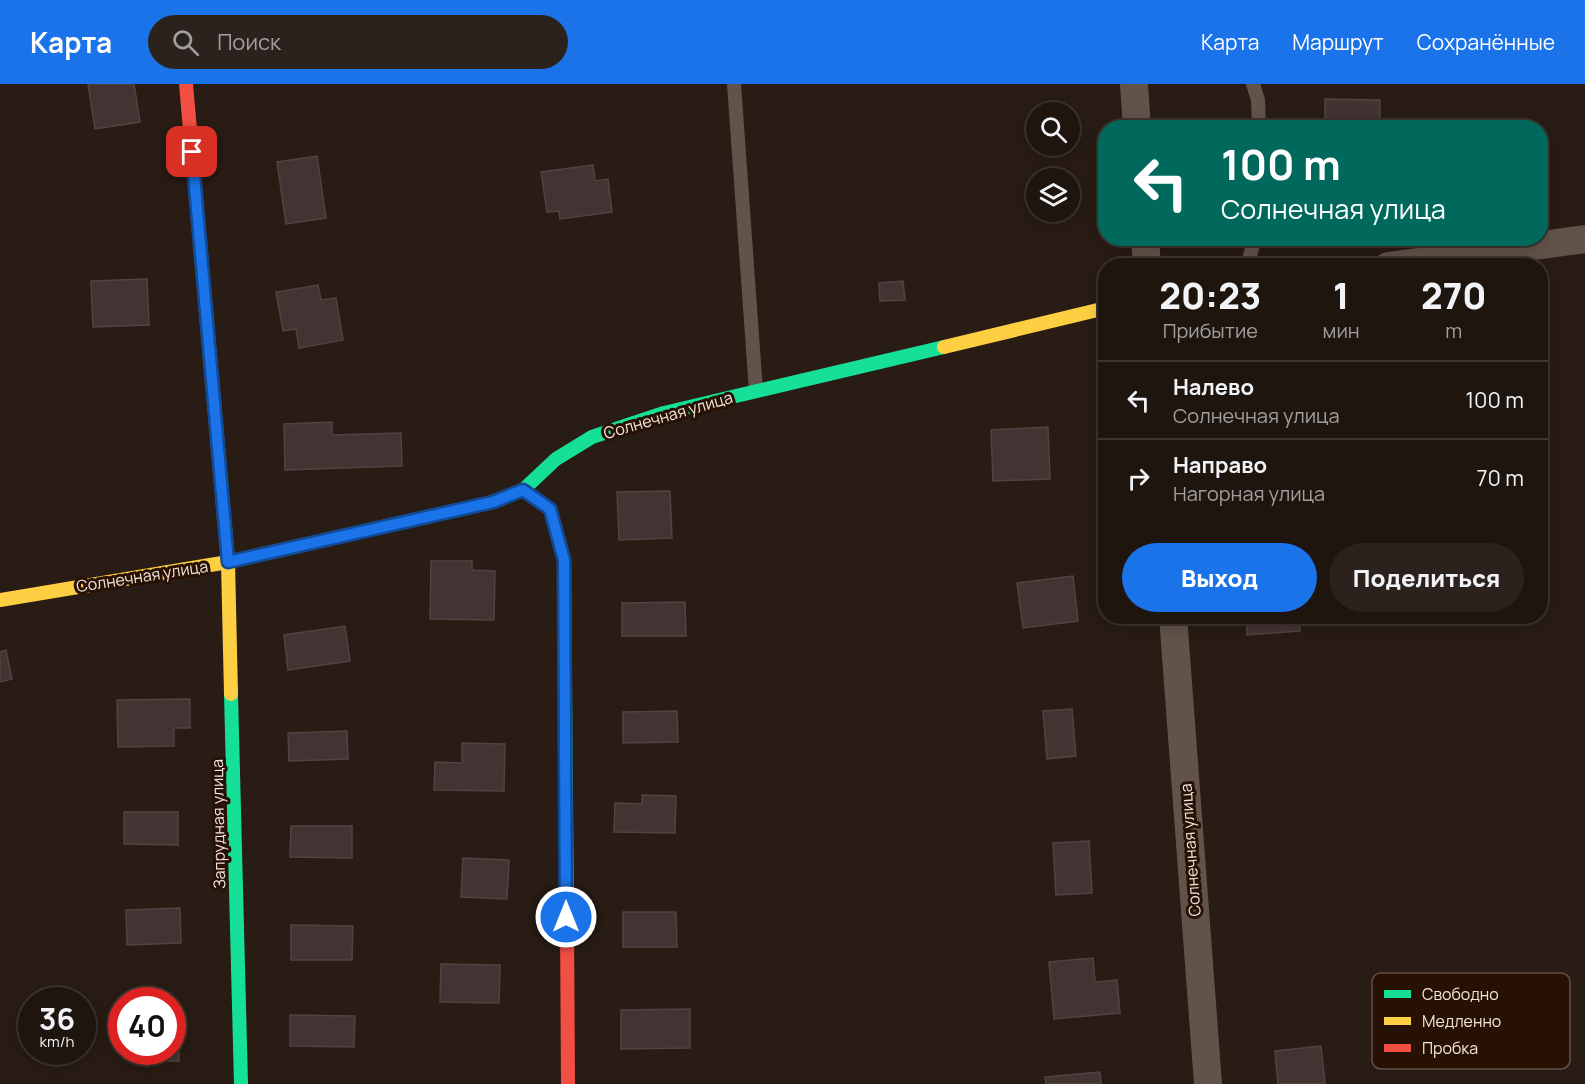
<!DOCTYPE html>
<html lang="ru">
<meta charset="utf-8">
<style>
:root{--surface:#1e150f;--page:#2b221d;--text:#f1f3f6;--muted:#a19f9e;--line:#3c342f;--accent:#1a73e8}
body{margin:0;font-family:Manrope,sans-serif;background:var(--page);color:var(--text);height:100vh;display:flex;flex-direction:column;font-size:22px;white-space:nowrap}
*{box-sizing:border-box;margin:0}
p{font-size:20px;color:var(--muted)}
.icon{flex:none;width:33px;height:33px;fill:none;stroke:currentColor;stroke-width:2;stroke-linecap:round;stroke-linejoin:round}
.map{position:relative;flex:1;overflow:hidden}
.details{position:absolute;left:1098px;top:174px;width:450px;height:366px;display:flex;flex-direction:column;background:var(--surface);border-radius:24px;box-shadow:0 3px 15px #0003,0 0 0 2px var(--line)}
.details>*{flex:none}
.banner{position:absolute;left:1098px;top:36px;width:450px;height:126px;border-radius:24px;box-shadow:0 3px 15px #0003,0 0 0 2px var(--line);background:#00695c;color:#fff;overflow:hidden}
.fabs{position:absolute;left:1026px;top:18px;display:grid;gap:12px}
.fabs a{display:grid;place-items:center;width:54px;height:54px;border-radius:50%;background:var(--surface);box-shadow:0 3px 15px #0003,0 0 0 2px var(--line);font-size:30px}
.speed{position:absolute;left:18px;top:903px;display:flex;gap:12px;font-size:30px;font-weight:700;text-align:center}
.speed>*{display:grid;place-content:center;width:78px;height:78px;border-radius:50%;background:var(--surface);box-shadow:0 3px 15px #0003,0 0 0 2px var(--line);line-height:1}
.speed small{font-size:15px;font-weight:400}
.speed .limit{border:9px solid #d22;background:#fff;color:#111}
.pin{position:absolute;display:grid;place-items:center;width:51px;height:51px;color:#fff;margin:-26px;border-radius:12px;box-shadow:0 3px 9px #0006}
.me{position:absolute;width:66px;margin:-33px;rotate:0deg;stroke-linejoin:round;filter:drop-shadow(0 0 4px #0008)}
.turn{display:flex;align-items:center;gap:21px;height:126px;padding:0 24px;font-size:27px}
.turn .icon{width:78px;height:78px;stroke-width:2.5}
.turn b{display:block;font-size:42px;line-height:51px}
.eta{display:flex;justify-content:space-evenly;align-items:center;height:102px;text-align:center}
.eta b{font-size:36px;font-weight:800;line-height:42px}
.button{display:flex;gap:12px;margin-top:auto;padding:12px 24px}
.button a{flex:1;height:69px;border-radius:36px;background:var(--accent);color:#fff;font-size:24px;font-weight:800;line-height:69px;text-align:center}
.button a+a{background:var(--page);color:var(--text)}
ul{padding:0;list-style:none}
li{display:flex;align-items:center;gap:18px;height:78px;padding:0 24px;border-top:2px solid var(--line)}
li div{flex:1}
li b{display:block;font-size:22px}
li em{font-style:normal}
header{display:flex;align-items:center;gap:36px;box-sizing:border-box;height:84px;padding:0 30px;background:var(--accent);color:#fff}
header strong{font-size:28px}
nav{display:flex;gap:33px;margin-inline-start:auto;font-size:21px}
.search{width:420px;height:54px;background:var(--page);display:flex;align-items:center;gap:15px;box-sizing:border-box;padding:0 21px;border-radius:33px;color:var(--muted);font-size:22px}
.map>svg:first-child{display:block}
.building{fill:#433;stroke:#504442;stroke-width:1.5}
.lines{fill:none;stroke-linecap:round;stroke-linejoin:round}
.lane{stroke:#61534a;stroke-width:14}
.street{stroke:#61534a;stroke-width:28}
.fast{stroke:#16e098;stroke-width:14}
.slow{stroke:#ffcf43;stroke-width:14}
.jam{stroke:#f24e42;stroke-width:14}
.route-casing{stroke:#114b97;stroke-width:15}
.route{stroke:#1a73e8;stroke-width:10}
.labels{text-anchor:middle;stroke-width:6;stroke-linejoin:round;paint-order:stroke}
.street-label{font-size:16px;fill:#f3e4db;stroke:#261104}
.key{fill:#261104;stroke:#645044;stroke-width:1.5}
.key-label{font-size:16px;fill:#f3e4db}
</style>
<header>
<strong>Карта</strong>
<div class="search"><svg class="icon" aria-label="search" viewBox="0 0 24 24"><circle cx="10" cy="10" r="6"/><path d="M15 15l6 6"/></svg>Поиск</div>
<nav><a>Карта</a><a>Маршрут</a><a>Сохранённые</a></nav>
</header>
<div class="map">
<svg width="1585" height="1000" viewBox="0 0 1585 1000">
<rect width="100%" height="100%" fill="#281c14"/>
<!-- building -->
<g class="building">
<polygon points="88,0 134,0 140,38 95,45"/>
<polygon points="1325,15 1380,16 1380,44 1325,44"/>
<polygon points="317,72 326,134 286,140 277,78"/>
<polygon points="593,81 595,97 608,95 612,128 560,135 559,127 547,128 541,88"/>
<polygon points="147,195 149,241 93,243 91,197"/>
<polygon points="903,197 905,216 880,217 879,199"/>
<polygon points="318,201 321,216 336,214 343,256 299,264 296,245 283,247 276,208"/>
<polygon points="332,338 332,351 401,349 402,382 285,386 284,340"/>
<polygon points="1048,343 1050,395 993,397 991,346"/>
<polygon points="670,407 672,454 619,456 617,408"/>
<polygon points="431,477 472,477 472,486 495,487 494,536 430,535"/>
<polygon points="1073,492 1078,537 1023,544 1017,499"/>
<polygon points="685,518 686,552 622,552 622,519"/>
<polygon points="1246,532 1299,532 1300,547 1247,551"/>
<polygon points="345,542 350,577 288,586 284,551"/>
<polygon points="6,566 12,595 0,598 0,568"/>
<polygon points="190,615 190,644 174,644 174,662 118,663 117,616"/>
<polygon points="1072,625 1076,672 1047,675 1043,627"/>
<polygon points="677,627 678,658 623,659 623,628"/>
<polygon points="347,647 348,675 289,677 288,649"/>
<polygon points="462,659 505,660 504,707 434,706 435,678 462,679"/>
<polygon points="642,711 676,712 675,749 614,748 615,719 642,720"/>
<polygon points="124,728 178,728 178,761 124,760"/>
<polygon points="291,742 352,742 352,774 290,773"/>
<polygon points="1089,757 1092,809 1056,811 1053,759"/>
<polygon points="463,774 509,776 507,815 461,813"/>
<polygon points="180,824 181,859 127,861 126,826"/>
<polygon points="623,828 676,828 677,863 623,863"/>
<polygon points="291,841 353,842 352,876 291,876"/>
<polygon points="1093,874 1095,898 1117,896 1120,929 1054,935 1049,878"/>
<polygon points="441,880 500,881 499,919 440,918"/>
<polygon points="690,925 690,964 621,965 621,926"/>
<polygon points="290,931 355,932 354,963 290,962"/>
<polygon points="172,946 179,946 179,977 128,977 128,968 172,968"/>
<polygon points="1321,962 1325,1000 1278,1000 1275,967"/>
<polygon points="1100,988 1101,1000 1046,1000 1045,993"/>
</g>
<g class="lines">
<!-- lane -->
<g class="lane">
<polyline points="734,0 756,307"/>
<polyline points="1253,0 1258,16 1259,44"/>
<polyline points="1247,182 1255,154"/>
</g>
<!-- street -->
<g class="street">
<polyline points="1134,0 1137,44"/>
<polyline points="1145,154 1147,182"/>
<polyline points="1388,182 1585,155"/>
<polyline points="1173,532 1208,1000"/>
</g>
<!-- fast -->
<g class="fast">
<polyline points="523,406 550,425 564,476 567,836"/>
<polyline points="338,453 493,418 523,406 556,375 592,353 664,329 944,263"/>
<polyline points="231,610 241,1000"/>
</g>
<!-- slow -->
<g class="slow">
<polyline points="205,216 228,478 231,610"/>
<polyline points="944,263 1106,224"/>
<polyline points="0,516 228,478 338,453"/>
</g>
<!-- jam -->
<g class="jam">
<polyline points="186,0 205,216"/>
<polyline points="567,836 568,1000"/>
</g>
</g>
<g class="lines">
<!-- route casing -->
<g class="route-casing">
<polyline id="route" points="192,68 228,478 493,418 523,406 550,425 564,476 566,833"/>
</g>
<!-- route -->
<use href="#route" class="route"/>
</g>
<g class="labels">
<!-- street labels -->
<g class="street-label">
<text transform="translate(668 331) rotate(-16)" y="6">Солнечная улица</text>
<text transform="translate(142 492) rotate(-9)" y="6">Солнечная улица</text>
<text transform="translate(218 740) rotate(-91)" y="6">Запрудная улица</text>
<text transform="translate(1190 766) rotate(-94)" y="6">Солнечная улица</text>
</g>
</g>
<!-- legend -->
<rect x="1372" y="889" width="198" height="96" rx="9" class="key"/>
<rect x="1384" y="906" width="27" height="8" fill="#16e098"/>
<rect x="1384" y="933" width="27" height="8" fill="#ffcf43"/>
<rect x="1384" y="960" width="27" height="8" fill="#f24e42"/>
<g class="key-label">
<text x="1422" y="916">Свободно</text>
<text x="1422" y="943">Медленно</text>
<text x="1422" y="970">Пробка</text>
</g>
</svg>
<div class="fabs">
<a><svg class="icon" aria-label="search" viewBox="0 0 24 24"><circle cx="10" cy="10" r="6"/><path d="M15 15l6 6"/></svg></a>
<a><svg class="icon" aria-label="layers" viewBox="0 0 24 24"><path d="M12 4l9 5-9 5-9-5zM3 14l9 5 9-5"/></svg></a>
</div>
<div class="speed"><div>36<small>km/h</small></div><div class="limit">40</div></div>
<div class="pin" style="left:192px;top:68px;background:#d93025"><svg class="icon" aria-label="arrive" viewBox="0 0 24 24"><path d="M6 21V4h12l-3 4 3 4H6"/></svg></div>
<svg class="me" style="left:566px;top:833px" viewBox="-20 -20 40 40"><circle r="17" fill="#1a73e8" stroke="#fff" stroke-width="3"/><path d="M0-11L8 9 0 5-8 9z" fill="#fff"/></svg>
<div class="banner">
<div class="turn"><svg class="icon" aria-label="left" viewBox="0 0 24 24"><path d="M17 20v-9H6M10 6l-5 5 5 5"/></svg><div><b>100 m</b>Солнечная улица</div></div>
</div>
<section class="details">
<div class="eta">
<div><b>20:23</b><p>Прибытие</p></div>
<div><b>1</b><p>мин</p></div>
<div><b>270</b><p>m</p></div>
</div>
<ul>
<li><svg class="icon" aria-label="left" viewBox="0 0 24 24"><path d="M17 20v-9H6M10 6l-5 5 5 5"/></svg><div><b>Налево</b><p>Солнечная улица</p></div><em>100 m</em></li>
<li><svg class="icon" aria-label="right" viewBox="0 0 24 24"><path d="M7 20v-9h11M14 6l5 5-5 5"/></svg><div><b>Направо</b><p>Нагорная улица</p></div><em>70 m</em></li>
</ul>
<div class="button"><a>Выход</a><a>Поделиться</a></div>
</section>
</div>
